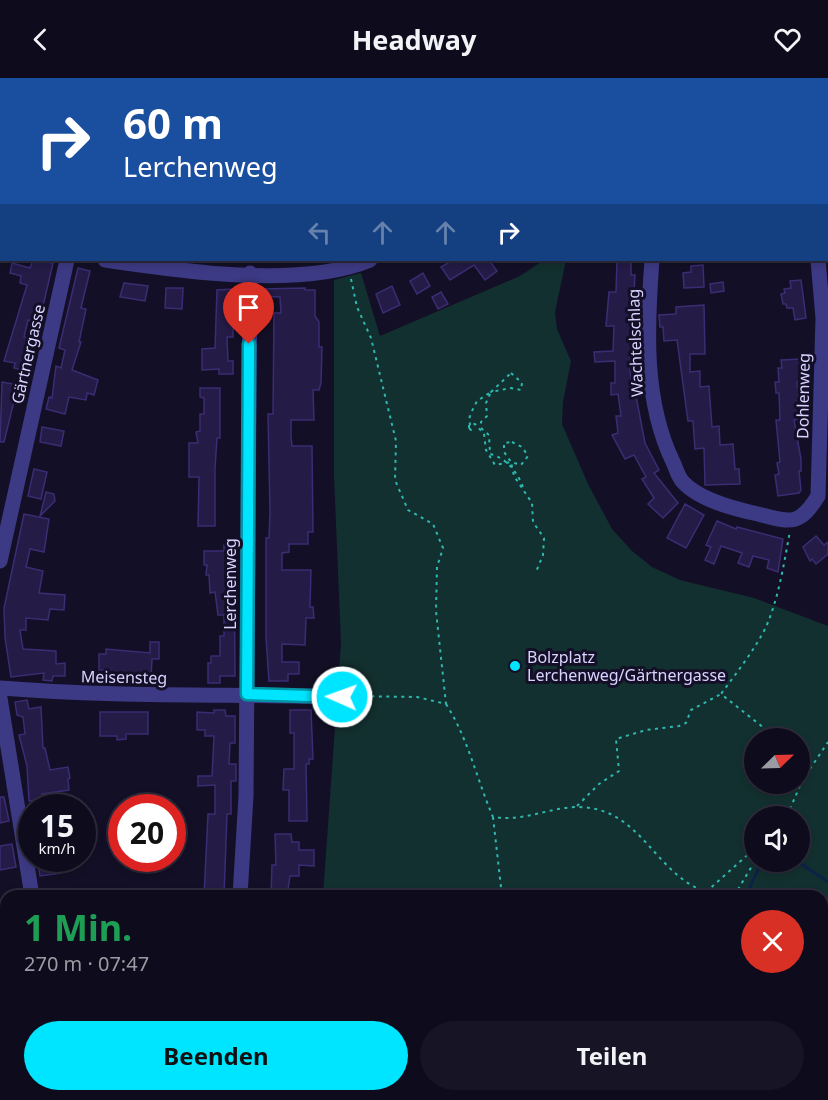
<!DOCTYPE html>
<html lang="de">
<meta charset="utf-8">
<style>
:root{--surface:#0e0b1c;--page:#171425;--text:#f1f3f6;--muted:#9b9ba3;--line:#2e2b3b;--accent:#00e5ff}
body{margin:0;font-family:"Noto Sans",sans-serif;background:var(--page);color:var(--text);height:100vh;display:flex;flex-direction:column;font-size:22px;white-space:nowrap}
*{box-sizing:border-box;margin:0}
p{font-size:20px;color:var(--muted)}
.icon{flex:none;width:33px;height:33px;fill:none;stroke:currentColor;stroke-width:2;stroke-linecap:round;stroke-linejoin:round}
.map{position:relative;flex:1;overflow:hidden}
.drawer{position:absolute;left:0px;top:812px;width:828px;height:212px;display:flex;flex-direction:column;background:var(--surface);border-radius:18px 18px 0 0;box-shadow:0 3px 9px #0003,0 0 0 2px var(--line)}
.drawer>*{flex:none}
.banner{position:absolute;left:0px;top:0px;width:828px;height:183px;box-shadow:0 3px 9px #0003,0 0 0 2px var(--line);background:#1a4fa0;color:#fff;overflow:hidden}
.needle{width:39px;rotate:67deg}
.controls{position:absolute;left:744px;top:650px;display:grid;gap:12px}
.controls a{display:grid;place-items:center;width:66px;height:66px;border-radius:50%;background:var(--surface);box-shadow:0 3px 9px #0003,0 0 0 2px var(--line);font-size:30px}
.speed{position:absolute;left:18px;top:716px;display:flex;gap:12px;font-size:30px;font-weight:700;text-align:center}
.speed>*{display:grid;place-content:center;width:78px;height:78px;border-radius:50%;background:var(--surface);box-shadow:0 3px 9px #0003,0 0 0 2px var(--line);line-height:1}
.speed small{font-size:15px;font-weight:400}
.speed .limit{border:9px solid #d22;background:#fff;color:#111}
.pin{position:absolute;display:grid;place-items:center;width:51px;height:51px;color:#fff;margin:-62px -26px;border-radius:50% 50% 50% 0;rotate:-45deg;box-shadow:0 0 6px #0007}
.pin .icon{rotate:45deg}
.me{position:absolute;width:66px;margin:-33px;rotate:272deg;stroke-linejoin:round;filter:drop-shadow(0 0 4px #0008)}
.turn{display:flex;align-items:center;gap:21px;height:126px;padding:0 24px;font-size:27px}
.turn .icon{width:78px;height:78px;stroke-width:2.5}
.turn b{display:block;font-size:42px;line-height:51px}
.lanes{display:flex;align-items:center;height:57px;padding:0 24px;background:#0003;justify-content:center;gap:30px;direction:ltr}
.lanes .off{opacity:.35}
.round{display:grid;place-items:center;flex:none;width:63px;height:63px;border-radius:32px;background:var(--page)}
.overview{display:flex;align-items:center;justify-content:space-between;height:102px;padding:0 24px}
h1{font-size:36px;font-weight:700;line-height:45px;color:#1e9e55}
.primary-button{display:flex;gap:12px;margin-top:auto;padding:12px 24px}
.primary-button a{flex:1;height:69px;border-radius:36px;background:var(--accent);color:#111;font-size:24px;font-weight:700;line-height:69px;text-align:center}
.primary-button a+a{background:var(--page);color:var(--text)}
header{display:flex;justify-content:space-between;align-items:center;height:78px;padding:0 24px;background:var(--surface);font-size:27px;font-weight:700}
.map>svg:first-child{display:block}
.green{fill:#12302f;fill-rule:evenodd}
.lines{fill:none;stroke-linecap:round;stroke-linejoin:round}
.stream{stroke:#0c2248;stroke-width:3}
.building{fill:#241b47;stroke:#3b2d73;stroke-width:1.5}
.path{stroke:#2fb8b0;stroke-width:2;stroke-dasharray:3 4.5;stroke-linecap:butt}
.minor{stroke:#3d3a85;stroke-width:15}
.route-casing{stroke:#0095a6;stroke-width:15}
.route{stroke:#00e5ff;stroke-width:10}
.poi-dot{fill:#00e5ff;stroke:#130f26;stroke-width:2}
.labels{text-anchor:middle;stroke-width:6;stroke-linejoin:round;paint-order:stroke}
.street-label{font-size:16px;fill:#d9d4ff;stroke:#130f26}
.poi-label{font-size:16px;fill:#d9d4ff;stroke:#130f26;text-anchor:start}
</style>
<header><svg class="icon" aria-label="back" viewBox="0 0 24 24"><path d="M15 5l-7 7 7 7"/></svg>Headway<svg class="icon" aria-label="heart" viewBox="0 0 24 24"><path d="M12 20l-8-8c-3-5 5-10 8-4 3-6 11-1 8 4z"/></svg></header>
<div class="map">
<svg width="828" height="1022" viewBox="0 0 828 1022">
<rect width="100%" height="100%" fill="#130f26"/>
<!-- green -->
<path class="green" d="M 544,182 L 566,182 L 555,234 L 557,251 L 571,283 L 563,324 L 562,346 L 588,406 L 612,451 L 632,473 L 652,489 L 680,502 L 754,520 L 828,548 L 828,1022 L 305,1022 L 306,1017 L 822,1017 L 822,818 L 323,817 L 341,565 L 334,398 L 334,202 L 361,195 L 380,258 L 520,198 ZM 754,660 L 800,660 L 800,705 L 754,705 ZM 754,738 L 800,738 L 800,783 L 754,783 Z"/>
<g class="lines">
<!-- stream -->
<g class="stream">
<polyline points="797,783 828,804"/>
<polyline points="746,818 762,783"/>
<polyline points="650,1022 652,1017"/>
</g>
</g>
<!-- building -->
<g class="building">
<polygon points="33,182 53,185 39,245 28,242 24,259 36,261 27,293 14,290 15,285 4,283 27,207 20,205 21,198 10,195 12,185 30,190"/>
<polygon points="453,182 489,182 497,193 485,202 474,187 450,202 441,189"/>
<polygon points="617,182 631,182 631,197 635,197 630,288 632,319 636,318 645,365 659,392 654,395 678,425 663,440 648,426 654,420 642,401 646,399 634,377 625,381 612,357 618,355 616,338 621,338 618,316 611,317 611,305 615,305 615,283 595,284 594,274 613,273 614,248 606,248 609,214 616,214"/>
<polygon points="703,187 704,209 684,210 683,195 691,194 691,188"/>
<polygon points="78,190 90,193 81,230 86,231 79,264 81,264 72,292 98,302 94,317 87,315 86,322 69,319 65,336 46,331 49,319 52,320 56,288 61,290 65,272 59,270"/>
<polygon points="423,195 430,208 417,216 410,203"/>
<polygon points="801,202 806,240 795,242 793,230 787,230 786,226 783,226 781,216 785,215 784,211 791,210 790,203"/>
<polygon points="723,204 724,213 711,215 710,206"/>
<polygon points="124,205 148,208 145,223 120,219"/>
<polygon points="392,208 400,227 383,235 376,216"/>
<polygon points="166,210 183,210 182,231 165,230"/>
<polygon points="305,210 305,212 315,212 315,238 319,244 319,269 322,269 321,305 319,312 313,312 314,342 291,342 291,359 292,368 312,368 313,454 308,454 308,466 289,466 289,474 282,475 282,492 311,492 310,529 313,529 314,540 306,540 305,567 282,566 282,584 299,584 299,596 288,596 288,603 269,603 266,559 266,460 269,460 270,434 268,336 273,336 274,235 281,235 280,219 260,218 260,211"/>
<polygon points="233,211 233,259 227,259 228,283 233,283 233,296 219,296 219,291 202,292 202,271 215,270 217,212"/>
<polygon points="441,214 448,226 438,231 432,219"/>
<polygon points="704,227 705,276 690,276 690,294 700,293 700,309 709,308 712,349 719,348 720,367 733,366 735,391 739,391 740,406 705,407 704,370 695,371 693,343 688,343 677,262 664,263 663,249 660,249 659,237 676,236 676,229"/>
<polygon points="801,281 802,304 797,304 800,341 794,342 801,381 801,393 799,393 801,412 799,415 778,418 775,397 779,396 777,385 780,384 776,342 780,342 779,315 776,315 775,304 779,304 778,290 782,290 781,282"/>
<polygon points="2,304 18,307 4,364 0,364"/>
<polygon points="200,310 220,310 220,360 217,360 215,390 215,448 198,448 199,399 189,399 189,365 198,365 196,354 200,353 200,336 204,336 204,320 200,319"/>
<polygon points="42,349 64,353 61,368 40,364"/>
<polygon points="34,391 47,394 41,421 28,418"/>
<polygon points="46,414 54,416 55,423 40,438"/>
<polygon points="685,426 704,437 686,470 667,460"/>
<polygon points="24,436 49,441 44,474 30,471 26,489 43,493 39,515 65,517 64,532 50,531 48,542 26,540 26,552 20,552 23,571 56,573 56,586 65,585 65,598 53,598 52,603 43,602 44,595 11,599 5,560 4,530"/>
<polygon points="717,443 736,451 737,449 783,461 778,494 767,490 769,482 753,478 749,489 738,485 742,475 721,468 714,486 705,482 711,469 706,467"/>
<polygon points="816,458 824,467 828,464 828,476 816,486 812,481 810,483 803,469"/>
<polygon points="224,467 234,467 235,598 220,598 220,605 208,605 208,585 211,585 211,578 220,578 220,558 224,558 224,537 218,537 215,514 210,515 209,497 206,497 207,487 204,487 204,473 224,473"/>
<polygon points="150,564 159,564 159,581 152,581 151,600 106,600 106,592 99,592 99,576 106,576 106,571 150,575"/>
<polygon points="27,622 29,631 41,629 43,670 45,670 50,692 68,689 70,700 68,701 69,712 42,716 43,721 29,723 27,688 19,657 25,656 23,639 17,637 15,624"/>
<polygon points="214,632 225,632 226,638 235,638 235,665 230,665 229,686 236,686 236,703 231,703 231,736 227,736 224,818 204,818 208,736 215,736 215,707 198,708 198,698 212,698 214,658 205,658 205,652 197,652 197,634 214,635"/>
<polygon points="290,632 311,632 313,681 309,681 309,686 306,686 307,743 289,743 289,712 283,712 284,691 294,691 294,655 290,655"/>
<polygon points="100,634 148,634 148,656 126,656 126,661 117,662 117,658 100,658"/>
<polygon points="0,719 4,719 9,743 0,745"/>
<polygon points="275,756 291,756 292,764 299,764 299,772 314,772 314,788 299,787 299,798 290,798 287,818 271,818 272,787 276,787"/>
<polygon points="12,766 16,789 0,792 0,768"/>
<polygon points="37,780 58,780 61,795 40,798"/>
</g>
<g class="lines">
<!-- path -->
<g class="path">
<polyline points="274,0 274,2"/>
<polyline points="351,201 357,229 371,260 396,363 395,402 408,432 433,446 443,470 437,489 436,533 446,626 417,619 354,618"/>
<polygon points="511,295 522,305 521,312 511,310 491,314"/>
<polyline points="469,350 469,347 475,346 484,356 486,372 495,387 511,384 514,398 532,425 533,444 544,460 543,477 536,494"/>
<path d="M 469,350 L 471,352 L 469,341 L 471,335 L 477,323 L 491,314 L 486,325 L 487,338 L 481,344 L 481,350 L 489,357 L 490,376 C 507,380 517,394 523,409"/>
<polygon points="512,364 522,369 528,378 521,387 511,384 504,374 504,365"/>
<path d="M 446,626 C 468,660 477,702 493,739 C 525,744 549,729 579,729 C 630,730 647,773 681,800 C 688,806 697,810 705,815 L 754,771"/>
<path d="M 771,660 L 764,650 L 721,616 C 737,594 754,573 766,549 C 779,519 784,485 790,453"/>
<polyline points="577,728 599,706 619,693 616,661 646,652 679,648 686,645 691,632 721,616"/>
<polyline points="787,738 802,703 828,664"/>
<polyline points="493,739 502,818"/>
<polyline points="734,818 755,783"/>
<polyline points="446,1017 452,1022"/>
<polyline points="322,1022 325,1017"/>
<polyline points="631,1022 634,1017"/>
</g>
<!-- minor -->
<g class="minor">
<polyline points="752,0 753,2"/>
<polyline points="105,2 106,0"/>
<polyline points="667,2 669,0"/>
<polyline points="0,158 2,159"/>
<path d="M 105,182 C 179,193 300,211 370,182"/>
<path d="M 652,182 C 647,248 643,322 673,384 C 676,390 678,399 683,404 C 699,422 735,431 758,436 C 790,444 799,449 818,418 L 823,240 L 818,182"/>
<polyline points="0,483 67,182"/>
<path d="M 0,610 C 114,619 228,616 342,619"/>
<polyline points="0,620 32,818"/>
<polyline points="240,818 246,718 250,195"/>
<polyline points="0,995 6,998"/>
<polyline points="57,1017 69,1022"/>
<polyline points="219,1022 220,1017"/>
</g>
</g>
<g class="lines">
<!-- route casing -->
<g class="route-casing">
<polyline id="route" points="249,266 247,616 342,619"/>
</g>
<!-- route -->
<use href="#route" class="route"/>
</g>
<!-- markers -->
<circle class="poi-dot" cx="515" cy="588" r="6"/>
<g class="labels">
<!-- street labels -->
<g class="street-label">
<text transform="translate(635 265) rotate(-92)" y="6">Wachtelschlag</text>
<text transform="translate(28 276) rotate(-77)" y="6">Gärtnergasse</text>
<text transform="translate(803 318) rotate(-89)" y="6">Dohlenweg</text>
<text transform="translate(230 506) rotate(-90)" y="6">Lerchenweg</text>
<text transform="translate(124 599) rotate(1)" y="6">Meisensteg</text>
</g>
<!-- poi labels -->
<g class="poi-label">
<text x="527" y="585">Bolzplatz<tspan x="527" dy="18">Lerchenweg/Gärtnergasse</tspan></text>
</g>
</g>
</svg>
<div class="controls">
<a><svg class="needle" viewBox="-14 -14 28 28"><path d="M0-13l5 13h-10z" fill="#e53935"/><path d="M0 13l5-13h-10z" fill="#9b9ba3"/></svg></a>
<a><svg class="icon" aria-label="sound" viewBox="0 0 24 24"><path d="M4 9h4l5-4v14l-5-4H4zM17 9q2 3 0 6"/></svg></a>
</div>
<div class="speed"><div>15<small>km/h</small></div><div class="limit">20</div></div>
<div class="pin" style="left:249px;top:266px;background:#d93025"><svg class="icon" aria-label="arrive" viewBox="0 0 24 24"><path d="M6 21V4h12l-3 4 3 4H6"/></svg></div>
<svg class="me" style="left:342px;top:619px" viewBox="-20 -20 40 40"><circle r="17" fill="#00e5ff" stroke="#fff" stroke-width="3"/><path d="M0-11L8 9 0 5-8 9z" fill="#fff"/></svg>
<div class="banner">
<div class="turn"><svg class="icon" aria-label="right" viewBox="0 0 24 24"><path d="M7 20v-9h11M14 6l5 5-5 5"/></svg><div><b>60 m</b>Lerchenweg</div></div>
<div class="lanes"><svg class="icon off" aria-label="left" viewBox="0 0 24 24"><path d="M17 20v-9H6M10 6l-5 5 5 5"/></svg><svg class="icon off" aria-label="ahead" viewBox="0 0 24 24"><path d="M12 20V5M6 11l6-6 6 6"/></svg><svg class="icon off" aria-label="ahead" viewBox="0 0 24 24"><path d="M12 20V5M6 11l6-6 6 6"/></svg><svg class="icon" aria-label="right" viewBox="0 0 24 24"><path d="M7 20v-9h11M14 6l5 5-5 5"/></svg></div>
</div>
<section class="drawer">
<div class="overview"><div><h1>1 Min.</h1><p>270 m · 07:47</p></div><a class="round" style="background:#d93025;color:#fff"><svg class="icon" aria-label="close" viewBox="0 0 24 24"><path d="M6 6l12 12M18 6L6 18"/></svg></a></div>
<div class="primary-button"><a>Beenden</a><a>Teilen</a></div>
</section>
</div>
